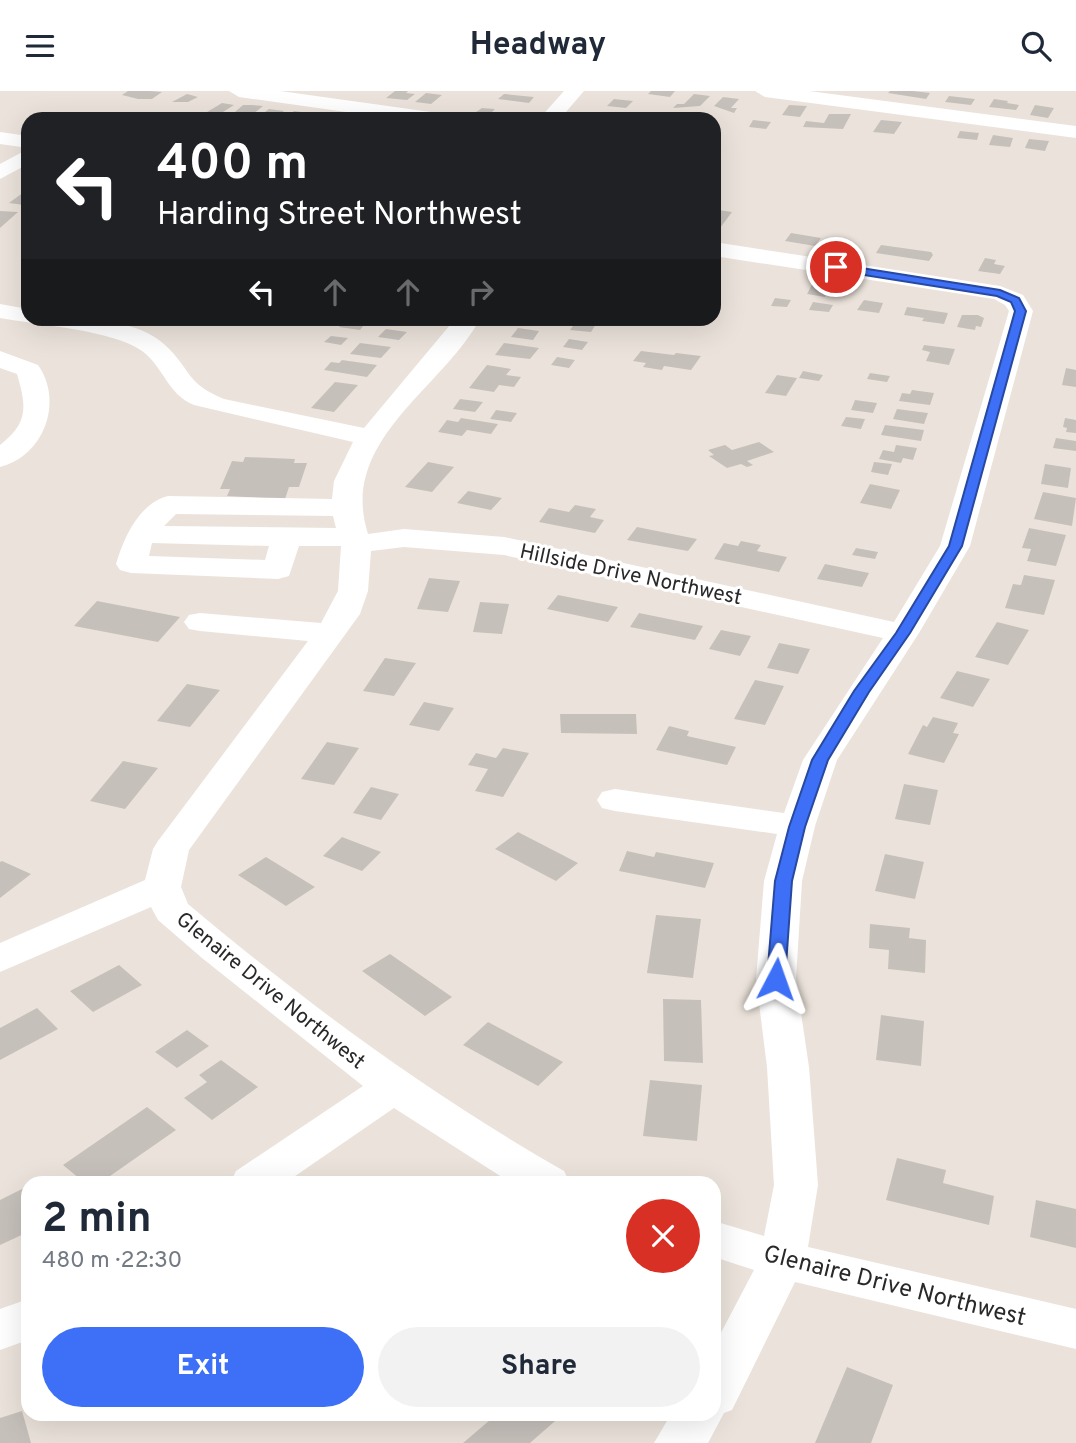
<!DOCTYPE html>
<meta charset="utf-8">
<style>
:root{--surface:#fff;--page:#f2f2f3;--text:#1f2937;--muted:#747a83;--accent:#3d70f6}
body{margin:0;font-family:Overpass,sans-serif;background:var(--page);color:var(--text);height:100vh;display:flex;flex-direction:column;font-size:26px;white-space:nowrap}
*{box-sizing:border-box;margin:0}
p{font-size:23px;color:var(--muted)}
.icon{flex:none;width:38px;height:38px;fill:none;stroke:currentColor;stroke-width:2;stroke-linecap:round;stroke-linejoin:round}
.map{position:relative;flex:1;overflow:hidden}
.sheet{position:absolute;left:21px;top:1085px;width:700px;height:245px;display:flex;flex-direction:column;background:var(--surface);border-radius:21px;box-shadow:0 7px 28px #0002}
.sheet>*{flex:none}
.hud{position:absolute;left:21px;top:21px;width:700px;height:214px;border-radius:21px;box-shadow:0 7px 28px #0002;background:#202124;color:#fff;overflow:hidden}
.pin{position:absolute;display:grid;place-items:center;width:60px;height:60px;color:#fff;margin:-30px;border:4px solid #fff;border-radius:50%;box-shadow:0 2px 7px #0007}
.me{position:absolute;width:77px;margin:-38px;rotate:4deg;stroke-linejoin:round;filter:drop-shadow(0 0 5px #0008)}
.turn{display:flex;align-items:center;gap:24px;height:147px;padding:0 21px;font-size:32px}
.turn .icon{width:91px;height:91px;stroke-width:2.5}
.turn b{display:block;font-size:49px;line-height:60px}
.lanes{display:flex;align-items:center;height:66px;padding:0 21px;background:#0003;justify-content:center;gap:35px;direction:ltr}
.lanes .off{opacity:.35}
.round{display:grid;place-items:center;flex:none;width:74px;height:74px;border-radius:37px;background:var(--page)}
.overview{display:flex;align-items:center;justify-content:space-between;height:119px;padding:0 21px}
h1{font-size:42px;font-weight:700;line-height:52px}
.cta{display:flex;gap:14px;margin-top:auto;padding:14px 21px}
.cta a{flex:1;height:80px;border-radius:42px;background:var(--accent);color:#fff;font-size:28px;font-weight:700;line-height:80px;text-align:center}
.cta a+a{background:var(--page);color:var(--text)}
header{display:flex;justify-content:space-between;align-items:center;height:91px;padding:0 21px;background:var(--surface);font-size:32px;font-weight:700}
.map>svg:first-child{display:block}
.building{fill:#c6c0bb}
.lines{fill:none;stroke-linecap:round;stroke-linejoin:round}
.minor{fill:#fff;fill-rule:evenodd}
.route{fill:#3d70f6;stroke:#2849a0;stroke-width:2}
.labels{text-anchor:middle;stroke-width:6;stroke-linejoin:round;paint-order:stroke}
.street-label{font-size:21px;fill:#292929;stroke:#fff}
.near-street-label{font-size:24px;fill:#292929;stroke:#fff}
</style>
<header><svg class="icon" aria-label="menu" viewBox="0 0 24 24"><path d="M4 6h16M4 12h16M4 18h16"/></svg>Headway<svg class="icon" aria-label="search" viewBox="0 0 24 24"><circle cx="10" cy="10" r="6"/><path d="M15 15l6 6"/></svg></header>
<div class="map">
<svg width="1076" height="1352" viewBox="0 0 1076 1352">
<rect width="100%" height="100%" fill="#ebe3db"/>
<!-- building -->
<g class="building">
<polygon points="128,0 150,0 162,1 152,8 138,8 122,4"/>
<polygon points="395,0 408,0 406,2 415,3 407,9 386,7"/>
<polygon points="651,0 675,0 670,6 648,3"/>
<polygon points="890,0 913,0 930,2 926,8 888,2"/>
<polygon points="426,2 442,4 431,13 415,11"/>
<polygon points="187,3 198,6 188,11 172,11"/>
<polygon points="504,3 534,6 529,12 498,8"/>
<polygon points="694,3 710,5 700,15 673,17 677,13 684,13"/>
<polygon points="949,5 975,8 971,14 945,11"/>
<polygon points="723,6 739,8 731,17 737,17 734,22 714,15"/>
<polygon points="614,8 633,10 626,17 607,15"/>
<polygon points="994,8 1008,10 1007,12 1019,14 1016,19 989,16"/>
<polygon points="222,12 234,14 220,23 207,21"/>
<polygon points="243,14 252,14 263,15 253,23 235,21"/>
<polygon points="789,14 807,15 800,26 782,24"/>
<polygon points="1035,14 1054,17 1048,27 1030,24"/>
<polygon points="482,17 495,18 492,21 521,23 515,28 494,27 497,24 476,21"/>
<polygon points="269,18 284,20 273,28 258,26"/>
<polygon points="294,20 309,22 302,28 285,28"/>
<polygon points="829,23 851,23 843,38 803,36 806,30 824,32"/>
<polygon points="753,29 771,31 766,38 749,36"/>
<polygon points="881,29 902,31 894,43 873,41"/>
<polygon points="960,40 979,42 977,49 957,47"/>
<polygon points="993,44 1013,47 1010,56 989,54"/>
<polygon points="1029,48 1049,50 1045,60 1025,57"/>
<polygon points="28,98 28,111 24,114 9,112"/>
<polygon points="718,119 732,121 714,145 714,124"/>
<polygon points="0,120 18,121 0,137"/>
<polygon points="791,142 821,147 815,155 785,150"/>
<polygon points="881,154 931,161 933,164 929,170 876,162"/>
<polygon points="985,167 996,169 994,173 1005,175 1000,183 978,180"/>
<polygon points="814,190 832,192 825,206 807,203"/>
<polygon points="775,207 791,209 787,216 771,215"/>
<polygon points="864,209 883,212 879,222 857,219"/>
<polygon points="813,211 833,214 829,221 809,219"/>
<polygon points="907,216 948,222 944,233 922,230 924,227 904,224"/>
<polygon points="962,224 978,224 984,227 981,236 976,235 975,239 957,236"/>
<polygon points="346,228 367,230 360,239 339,236"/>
<polygon points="526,228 560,228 556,233"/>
<polygon points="576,231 596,233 591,241 570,239"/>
<polygon points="518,237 539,240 533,249 511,246"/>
<polygon points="386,238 407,241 399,249 378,246"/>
<polygon points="331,245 348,247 341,254 324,251"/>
<polygon points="569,248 588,251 582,259 563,256"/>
<polygon points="360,252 391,256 381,267 350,263"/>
<polygon points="504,252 539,257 530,268 495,264"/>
<polygon points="924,254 955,258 949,274 926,270 930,261 922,259"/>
<polygon points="641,260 674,264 676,262 701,265 691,279 664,275 662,279 643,276 646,272 633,270"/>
<polygon points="557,266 575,269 569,277 551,274"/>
<polygon points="342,269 377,274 367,286 324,279 331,271 339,272"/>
<polygon points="487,274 511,278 506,284 521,286 514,296 499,294 494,301 469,297"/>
<polygon points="1066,277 1076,279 1076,296 1062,294"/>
<polygon points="803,280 823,284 819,290 799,287"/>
<polygon points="870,282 890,285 887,291 867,288"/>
<polygon points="777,284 797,287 786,305 765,302"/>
<polygon points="335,291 358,294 334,321 311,317"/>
<polygon points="912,299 934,302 930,314 899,310 902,302 910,303"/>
<polygon points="460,308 483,311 475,321 453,318"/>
<polygon points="855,309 877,312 873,322 851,319"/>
<polygon points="897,318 928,322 924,333 893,328"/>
<polygon points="496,319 517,322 511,331 490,328"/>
<polygon points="846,326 865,328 861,338 841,335"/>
<polygon points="461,327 498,333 491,343 467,339 462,345 438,341 447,329 458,331"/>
<polygon points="1065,327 1076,329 1076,342 1066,341 1067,337 1063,336"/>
<polygon points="885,334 924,339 921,350 881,344"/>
<polygon points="1056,347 1076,350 1076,360 1053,357"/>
<polygon points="759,351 774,361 747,370 753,374 747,376 741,373 727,377 709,365 714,364 708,359 725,354 732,359"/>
<polygon points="896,354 917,357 913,369 903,367 901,372 879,368 883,359 894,361"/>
<polygon points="245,366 295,368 294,372 307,372 299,396 289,396 285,408 227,405 230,398 220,398 232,370 243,371"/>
<polygon points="428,371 454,376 432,401 405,396"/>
<polygon points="874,371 892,373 888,384 871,381"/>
<polygon points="1045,373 1071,377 1068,397 1041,393"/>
<polygon points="870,393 900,399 891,418 860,412"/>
<polygon points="468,400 502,407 491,419 457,412"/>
<polygon points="1043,401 1076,407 1072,435 1034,428"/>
<polygon points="575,414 596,418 590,426 604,429 595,442 539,431 549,417 569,421"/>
<polygon points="637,436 697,448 688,460 627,449"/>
<polygon points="1029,437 1066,444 1056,475 1027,470 1031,458 1022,457"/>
<polygon points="741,450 761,454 757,460 787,466 779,481 714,468 724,452 738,455"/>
<polygon points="856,457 878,461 875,468 852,464"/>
<polygon points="825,473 869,482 862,496 817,488"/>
<polygon points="1024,484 1055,489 1044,524 1005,517 1013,493 1021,494"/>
<polygon points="429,487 460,490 448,521 417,518"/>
<polygon points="558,504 618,516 608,531 547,518"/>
<polygon points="97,510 180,526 158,551 74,535"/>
<polygon points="480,511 509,513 502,543 473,541"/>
<polygon points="639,522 703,535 695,549 630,536"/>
<polygon points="997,531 1029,539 1008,574 975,566"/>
<polygon points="721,539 751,545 740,565 709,558"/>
<polygon points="779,552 810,558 798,583 767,577"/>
<polygon points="385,567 416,572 394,605 363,600"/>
<polygon points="957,580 990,588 973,616 940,607"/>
<polygon points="755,589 784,595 765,634 734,628"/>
<polygon points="187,593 220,599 190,636 157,630"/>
<polygon points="424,611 454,617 439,640 409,634"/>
<polygon points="560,623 636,623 637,643 561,642"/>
<polygon points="933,626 958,632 953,642 959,643 944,672 908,663 923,634 927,636"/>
<polygon points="669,635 689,640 687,645 736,656 727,674 656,659"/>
<polygon points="327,651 359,657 334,694 301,688"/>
<polygon points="503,657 529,662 503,706 475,700 488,678 468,674 476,662 496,667"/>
<polygon points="123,670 158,677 125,718 90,710"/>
<polygon points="904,693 938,699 930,734 895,728"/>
<polygon points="371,696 399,703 381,729 353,722"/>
<polygon points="518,741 578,772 556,790 495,758"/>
<polygon points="342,746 381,761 362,780 323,765"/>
<polygon points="627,760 654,766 656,761 714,772 705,797 619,780"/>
<polygon points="885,763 924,771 915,808 875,800"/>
<polygon points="266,766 315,796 286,815 238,784"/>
<polygon points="2,770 31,783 0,807 0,771"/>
<polygon points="656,824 701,828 693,887 647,882"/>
<polygon points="870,833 910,837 909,847 926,849 925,882 888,878 889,859 869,857"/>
<polygon points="390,863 452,906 425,925 362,880"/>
<polygon points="119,874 142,894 93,921 70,900"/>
<polygon points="663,908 701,909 703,972 664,970"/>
<polygon points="37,917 58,938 0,969 0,937"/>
<polygon points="881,924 924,930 921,975 876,969"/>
<polygon points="488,931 563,971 538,995 463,954"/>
<polygon points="187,939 209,955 177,977 155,961"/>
<polygon points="221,969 258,996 212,1029 184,1007 207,991 199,984"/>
<polygon points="650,989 702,994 697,1050 643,1045"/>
<polygon points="147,1016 176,1039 100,1092 85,1092 63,1074"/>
<polygon points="897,1067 946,1079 943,1092 994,1105 989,1134 886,1109"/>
<polygon points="28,1095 28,1141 0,1154 0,1109"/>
<polygon points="1036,1109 1076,1118 1076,1157 1030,1146"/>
<polygon points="847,1276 893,1294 871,1352 815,1352"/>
<polygon points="22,1320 31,1352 0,1352 0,1327"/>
<polygon points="497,1323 563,1323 530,1352 463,1352"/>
</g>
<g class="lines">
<!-- minor -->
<g class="minor">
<polygon points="229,0 280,0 438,22 448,28 396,28 239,6"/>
<polygon points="564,0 584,0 560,28 539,28"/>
<polygon points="755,0 809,0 1076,35 1076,47 765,6"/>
<polygon points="0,41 28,45 28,57 0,53"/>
<polygon points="28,58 28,73 0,88 0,73"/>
<path d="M 714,151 L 1000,195 L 1023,204 L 1033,220 L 970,455 L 919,542 L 837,669 L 815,735 L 802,790 L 796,888 L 809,976 L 818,1094 L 808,1156 L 1076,1218 L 1076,1258 L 795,1191 L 732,1319 L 724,1322 L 708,1352 L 654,1352 L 671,1323 L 714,1323 L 714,1255 L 754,1179 L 714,1166 L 714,1130 L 764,1145 L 774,1094 L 767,976 L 756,888 L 764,790 L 777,743 L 615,720 L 602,717 L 597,709 L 602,701 L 615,698 L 784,722 L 803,669 L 883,547 L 504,464 L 404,456 L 371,460 L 368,500 L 360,523 L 189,759 L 181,796 L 188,813 C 307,913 429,1003 564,1080 L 570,1092 L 511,1092 L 394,1017 L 285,1092 L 230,1092 L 236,1080 L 363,995 L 202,867 L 158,829 L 151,816 L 0,881 L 0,852 L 145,789 L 153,758 L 158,750 L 308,550 L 200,540 L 189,538 L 184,531 L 189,524 L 200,522 L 321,532 L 338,500 L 341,455 L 299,455 L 289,485 L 278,488 L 131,482 L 120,479 L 116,473 C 124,447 138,413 168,405 L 332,408 L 334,390 L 353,351 L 194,314 C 167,303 164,276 142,260 C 113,239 37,234 0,227 L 0,213 L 28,218 L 28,228 C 69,228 133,224 165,254 C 192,279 185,292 224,308 L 364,337 L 455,228 L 480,228 C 441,299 338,350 368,443 L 404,438 L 504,446 L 894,531 L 940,455 L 1009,220 L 1005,214 L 994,208 L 714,165 ZM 176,423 L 333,425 L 336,437 L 164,435 ZM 152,452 L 269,455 L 265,469 L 149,465 Z"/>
<path d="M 0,260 L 38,274 C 64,311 44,365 0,376 L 0,354 C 28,332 27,317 17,283 L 0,277 Z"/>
<polygon points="28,1208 28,1249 0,1259 0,1218"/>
</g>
</g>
<!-- route -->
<polygon class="route" points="836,173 1000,199 1019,207 1026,220 962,455 910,542 869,601 828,669 805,736 792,790 785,888 776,895 767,888 775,790 789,736 812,669 854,600 896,542 949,455 1015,220 1011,211 997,205 832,179 832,174"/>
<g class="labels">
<!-- street labels -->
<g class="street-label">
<text transform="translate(631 483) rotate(12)" y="7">Hillside Drive Northwest</text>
<text transform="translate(271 899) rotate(39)" y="7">Glenaire Drive Northwest</text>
</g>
<!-- near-street labels -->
<g class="near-street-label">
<text transform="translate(895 1194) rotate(14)" y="8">Glenaire Drive Northwest</text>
</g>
</g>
</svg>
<div class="pin" style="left:836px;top:176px;background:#d93025"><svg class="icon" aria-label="arrive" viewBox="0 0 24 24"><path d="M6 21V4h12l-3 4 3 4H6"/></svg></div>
<svg class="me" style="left:776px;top:888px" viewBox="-20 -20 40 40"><path d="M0-17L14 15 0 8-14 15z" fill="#3d70f6" stroke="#fff" stroke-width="4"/></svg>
<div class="hud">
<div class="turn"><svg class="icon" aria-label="left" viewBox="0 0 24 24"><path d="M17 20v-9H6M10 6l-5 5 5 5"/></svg><div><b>400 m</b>Harding Street Northwest</div></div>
<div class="lanes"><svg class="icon" aria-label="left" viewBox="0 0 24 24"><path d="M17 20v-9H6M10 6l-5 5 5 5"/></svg><svg class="icon off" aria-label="ahead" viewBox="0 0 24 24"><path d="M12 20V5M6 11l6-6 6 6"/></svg><svg class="icon off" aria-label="ahead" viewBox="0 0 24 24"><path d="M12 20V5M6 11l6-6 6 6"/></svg><svg class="icon off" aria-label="right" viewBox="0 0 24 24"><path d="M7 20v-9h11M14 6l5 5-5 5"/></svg></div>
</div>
<section class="sheet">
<div class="overview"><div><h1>2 min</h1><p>480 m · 22:30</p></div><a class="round" style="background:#d93025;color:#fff"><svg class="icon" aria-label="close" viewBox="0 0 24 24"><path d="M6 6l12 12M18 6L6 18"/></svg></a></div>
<div class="cta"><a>Exit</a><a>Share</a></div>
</section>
</div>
